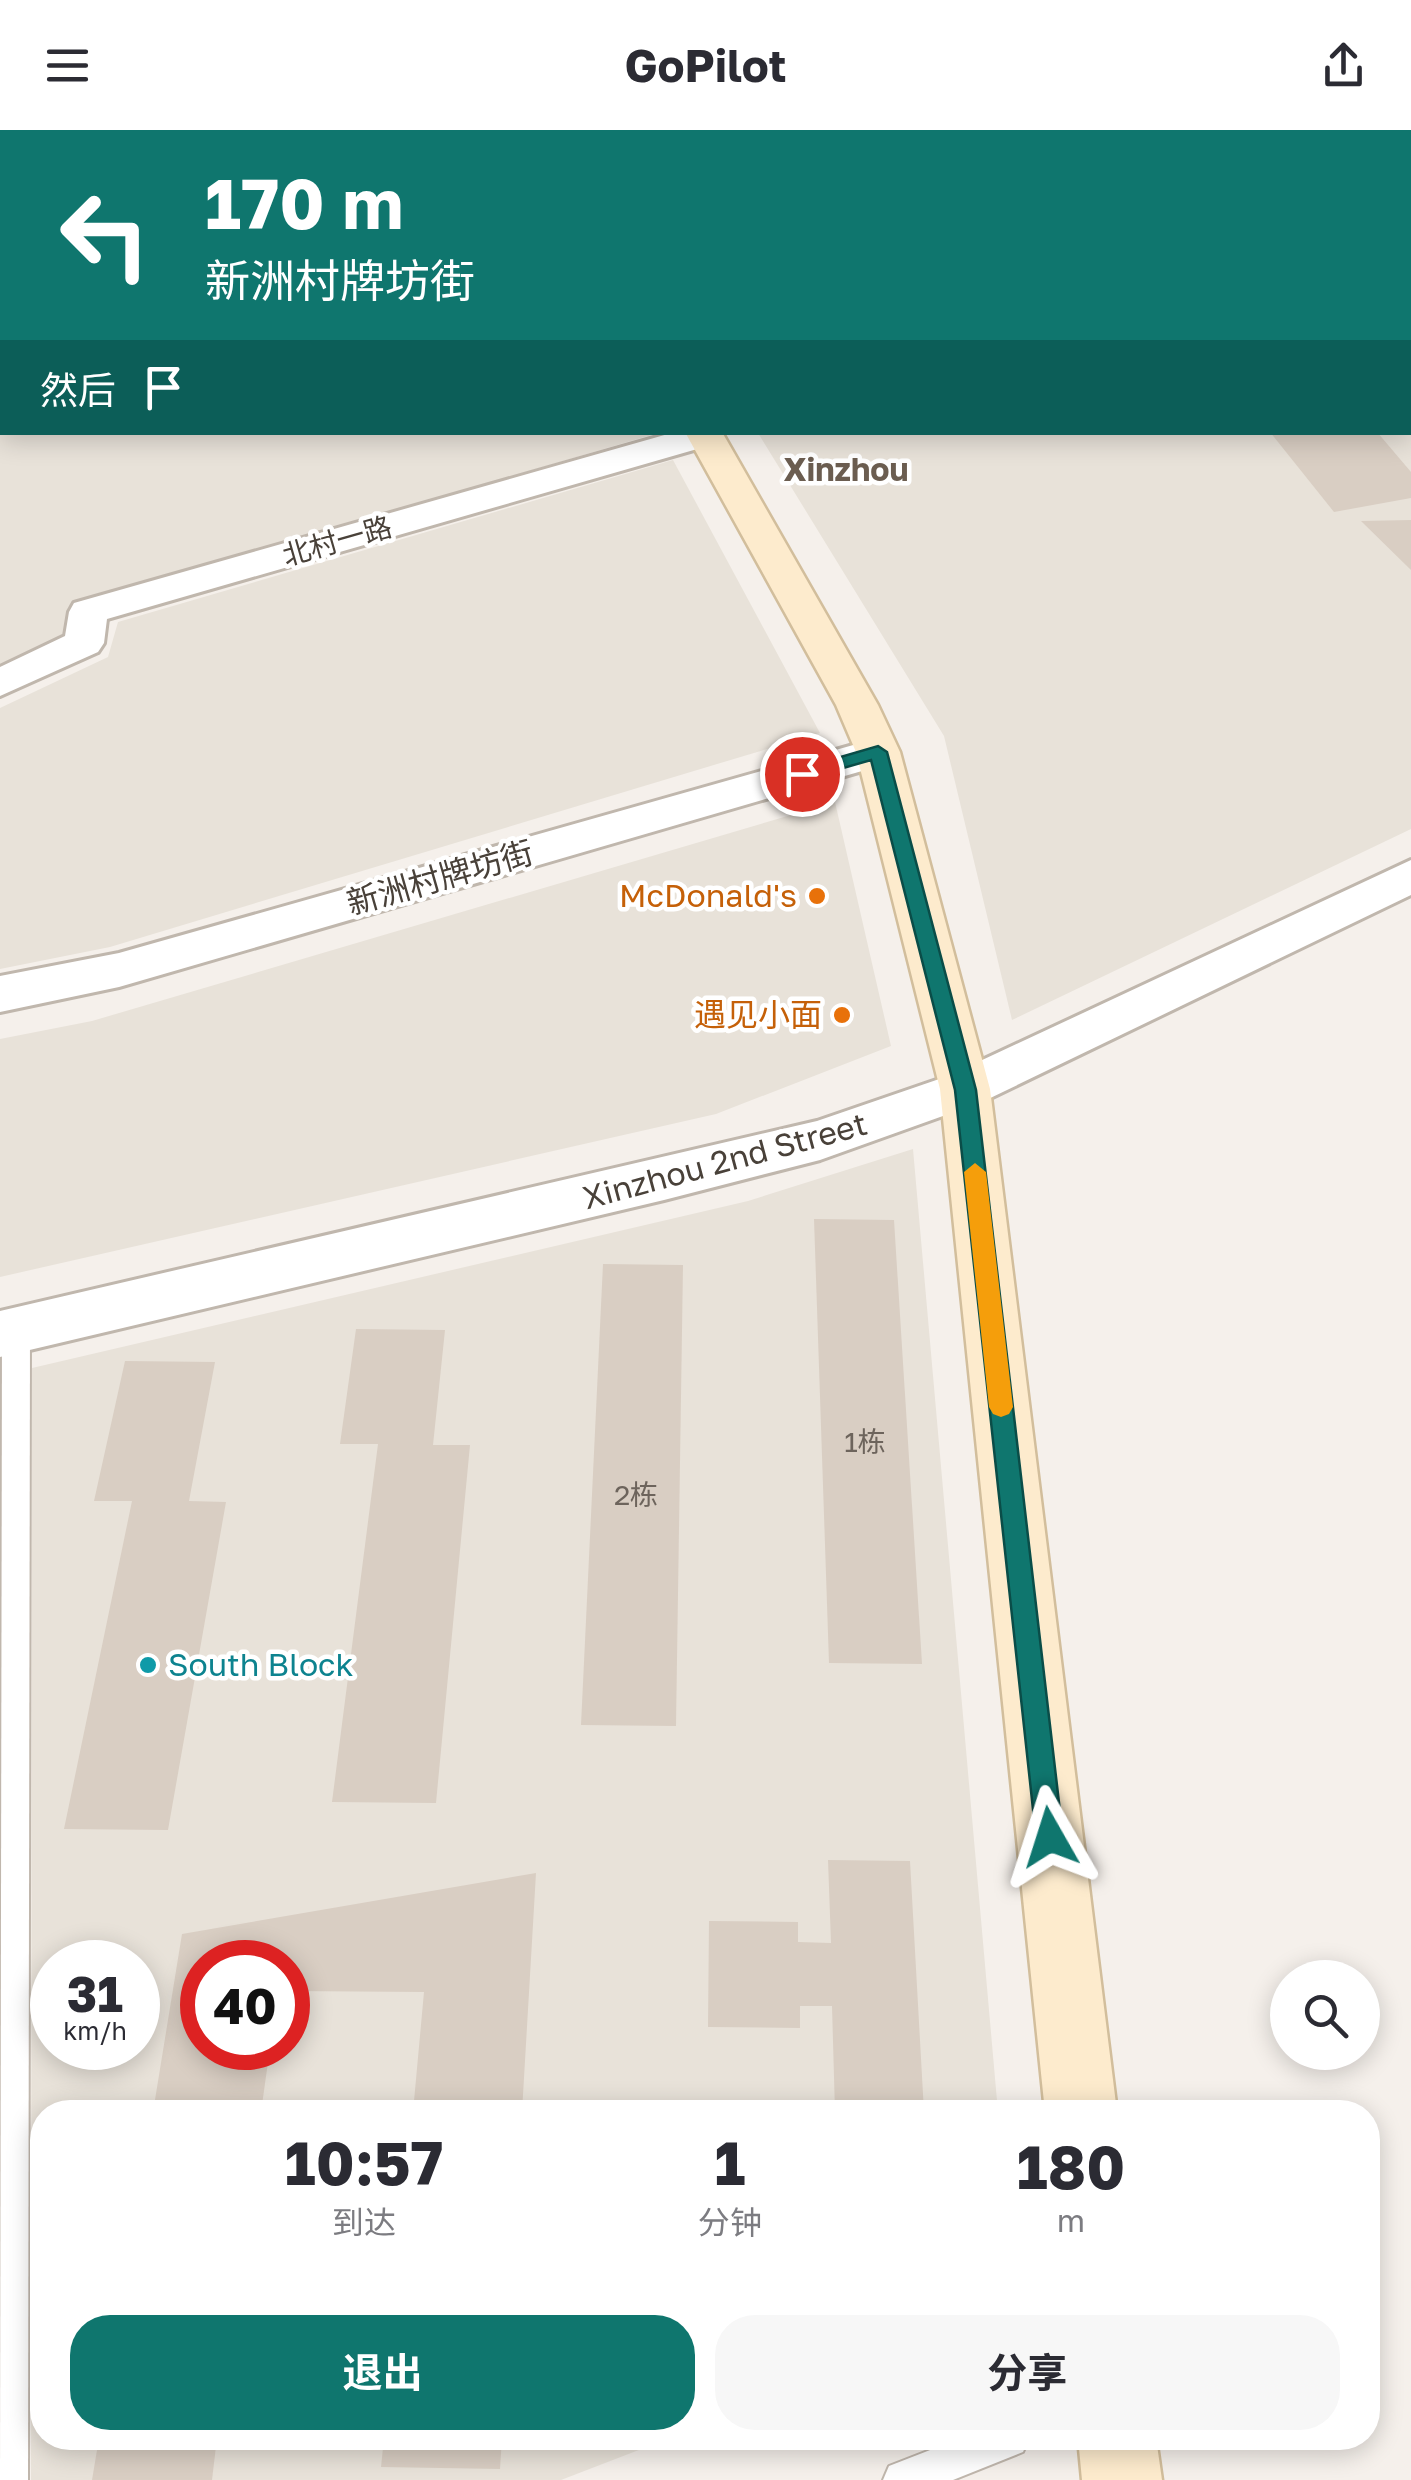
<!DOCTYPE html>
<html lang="zh">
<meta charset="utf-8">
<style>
:root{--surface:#fff;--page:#f7f7f7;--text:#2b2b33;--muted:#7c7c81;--accent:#0f766e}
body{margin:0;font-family:"Golos Text","Noto Sans SC",sans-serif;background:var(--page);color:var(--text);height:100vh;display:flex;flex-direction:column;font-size:38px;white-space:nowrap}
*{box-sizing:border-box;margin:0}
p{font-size:32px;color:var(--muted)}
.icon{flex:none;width:55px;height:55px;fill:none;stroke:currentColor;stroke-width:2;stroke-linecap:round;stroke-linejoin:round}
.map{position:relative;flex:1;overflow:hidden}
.sheet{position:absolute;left:30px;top:1970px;width:1350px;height:350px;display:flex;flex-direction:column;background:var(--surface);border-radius:40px;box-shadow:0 5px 25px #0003}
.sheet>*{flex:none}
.hud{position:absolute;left:0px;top:0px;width:1412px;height:305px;box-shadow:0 5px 25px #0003;background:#0f766e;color:#fff;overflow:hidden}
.controls{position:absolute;left:1270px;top:1830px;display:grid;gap:20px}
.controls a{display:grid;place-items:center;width:110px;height:110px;border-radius:50%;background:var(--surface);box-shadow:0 5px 25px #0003;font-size:50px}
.speed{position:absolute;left:30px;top:1810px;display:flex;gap:20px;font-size:50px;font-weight:700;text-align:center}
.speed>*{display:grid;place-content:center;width:130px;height:130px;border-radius:50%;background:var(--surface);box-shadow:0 5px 25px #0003;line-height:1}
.speed small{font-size:25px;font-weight:400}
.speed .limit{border:15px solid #d22;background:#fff;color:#111}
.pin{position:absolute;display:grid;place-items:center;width:85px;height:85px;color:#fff;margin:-42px;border:5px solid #fff;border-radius:50%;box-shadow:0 2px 10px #0007}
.me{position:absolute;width:110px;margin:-55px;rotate:354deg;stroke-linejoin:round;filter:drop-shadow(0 0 8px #0008)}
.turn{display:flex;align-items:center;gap:35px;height:210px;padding:0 40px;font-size:45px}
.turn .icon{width:130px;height:130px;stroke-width:2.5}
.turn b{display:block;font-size:70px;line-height:85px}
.then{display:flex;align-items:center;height:95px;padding:0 40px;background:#0003;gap:20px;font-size:38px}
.eta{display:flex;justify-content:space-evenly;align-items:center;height:170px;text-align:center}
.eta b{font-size:60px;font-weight:700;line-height:70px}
.button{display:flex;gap:20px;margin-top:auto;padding:20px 40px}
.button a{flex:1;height:115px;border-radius:40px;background:var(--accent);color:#fff;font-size:40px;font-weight:700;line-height:115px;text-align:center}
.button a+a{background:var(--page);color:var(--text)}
header{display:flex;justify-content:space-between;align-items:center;height:130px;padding:0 40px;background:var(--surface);font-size:45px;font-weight:700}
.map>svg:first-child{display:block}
.residential{fill:#e8e2d9;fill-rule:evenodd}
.education{fill:#ede4d5}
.building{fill:#d9cec3}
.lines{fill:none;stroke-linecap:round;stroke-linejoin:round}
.lane-casing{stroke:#c0b7ad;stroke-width:4}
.street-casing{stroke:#c0b7ad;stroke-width:6}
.secondary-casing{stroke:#d2be9c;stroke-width:5}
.lane{fill:#fff;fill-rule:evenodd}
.street{fill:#fff;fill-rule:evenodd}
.secondary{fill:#fdebcd;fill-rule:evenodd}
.route{fill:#0f766e;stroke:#0a4d48;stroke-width:2.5}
.slow{fill:#f59e0b}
.food-dot{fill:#e8710a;stroke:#fff;stroke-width:4}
.culture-dot{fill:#0f9aa8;stroke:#fff;stroke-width:4}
.labels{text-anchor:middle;stroke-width:9;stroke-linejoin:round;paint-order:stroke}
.far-street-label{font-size:28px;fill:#494139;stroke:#fff}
.number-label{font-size:28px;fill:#6d645c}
.far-quarter-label{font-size:32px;font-weight:bold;fill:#6b5d50;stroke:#fff}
.street-label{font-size:32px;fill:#494139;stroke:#fff}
.food-label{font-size:32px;fill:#c56008;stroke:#fff;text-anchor:end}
.culture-label{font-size:32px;fill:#0d838f;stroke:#fff;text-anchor:start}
</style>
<header><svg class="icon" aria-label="menu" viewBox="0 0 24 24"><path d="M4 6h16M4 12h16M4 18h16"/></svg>GoPilot<svg class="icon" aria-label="share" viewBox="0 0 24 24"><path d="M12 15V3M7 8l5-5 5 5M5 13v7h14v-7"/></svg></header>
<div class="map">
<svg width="1411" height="2350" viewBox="0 0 1411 2350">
<rect width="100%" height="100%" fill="#f5f0eb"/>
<!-- residential -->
<g class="residential">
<polygon points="573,0 1411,0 1411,699 1012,890 944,606 758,303 1410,302 1410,2"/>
<polygon points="0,294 2,302 658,303 68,477 64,511 0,541"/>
<polygon points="673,330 820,603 110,817 0,839 0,578 108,527 118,492"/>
<polygon points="835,672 891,916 716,984 0,1147 0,909 92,891"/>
<path d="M 913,1019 L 998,1982 L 42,1982 L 42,2308 L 670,2308 L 561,2350 L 31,2350 L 32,1238 L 748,1071 ZM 52,1832 L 138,1832 L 138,1918 L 52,1918 ZM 202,1832 L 288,1832 L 288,1918 L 202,1918 Z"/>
</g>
<!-- education -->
<polygon class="education" points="13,0 485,0 487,2 13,2"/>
<!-- building -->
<g class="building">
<polygon points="1270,302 1377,302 1411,342 1411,368 1334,382"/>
<polygon points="1411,390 1411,440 1361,391"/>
<polygon points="814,1089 894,1090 922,1534 829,1533"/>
<polygon points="603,1134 683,1135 676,1596 581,1595"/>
<polygon points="356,1199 445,1200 433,1315 470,1315 436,1673 332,1672 378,1314 340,1314"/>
<polygon points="125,1231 215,1232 189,1371 226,1372 168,1700 64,1699 132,1371 94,1371"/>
<polygon points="828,1730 910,1731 924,1982 835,1982 832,1876 800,1876 800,1898 708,1897 709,1791 798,1792 798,1812 831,1813"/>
<polygon points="536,1743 522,1982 413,1982 424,1862 288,1861 288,1832 202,1832 202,1918 270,1918 261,1982 153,1982 182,1804"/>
<polygon points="99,2308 217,2308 212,2350 92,2350"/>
<polygon points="384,2308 502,2308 500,2339 381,2337"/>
</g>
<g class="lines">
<!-- lane casing -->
<g class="lane-casing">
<g id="lane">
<polygon points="16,1188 26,1192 30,1200 28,2350 0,2350 2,1200 6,1192"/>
<polygon points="961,2308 1029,2308 1023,2322 953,2350 883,2350 889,2336"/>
</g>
</g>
<!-- street casing -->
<g class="street-casing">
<g id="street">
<rect x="0" y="262" width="2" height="20"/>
<polygon points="675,302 723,305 718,313 107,489 104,513 98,522 0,566 0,537 65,506 69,482 74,473"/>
<polygon points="878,608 893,612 899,622 893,632 119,857 0,882 0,846 119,823"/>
<polygon points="1411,730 1411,765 982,972 820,1030 664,1070 0,1227 0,1181 817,991 948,946"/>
</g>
</g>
<!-- secondary casing -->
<g class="secondary-casing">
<g id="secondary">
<polygon points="508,0 538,0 539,2 509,2"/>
<polygon points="685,302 722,302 878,575 900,622 990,959 1117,1982 1045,1982 940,959 856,622 836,575"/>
<polygon points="1078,2308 1156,2308 1162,2350 1082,2350"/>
</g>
</g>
<!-- lane -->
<use href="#lane" class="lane"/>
<!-- street -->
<use href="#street" class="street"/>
<!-- secondary -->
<use href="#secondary" class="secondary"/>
</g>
<!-- route -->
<polygon class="route" points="878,616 887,622 976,960 1063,1707 1059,1717 1050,1721 1040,1717 1036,1707 955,960 871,630 802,650 793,644 796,640"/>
<!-- slow -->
<polygon class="slow" points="975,1033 986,1042 1013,1277 1009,1284 1001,1287 993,1284 989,1277 964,1042"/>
<!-- markers -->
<g class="food-dot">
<circle cx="817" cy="766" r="10"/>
<circle cx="842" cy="885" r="10"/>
</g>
<circle class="culture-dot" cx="148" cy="1535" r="10"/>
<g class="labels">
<!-- far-street labels -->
<g class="far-street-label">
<text transform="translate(337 411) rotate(-16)" y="10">北村一路</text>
</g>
<!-- number labels -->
<g class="number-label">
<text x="865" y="1322">1栋</text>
<text x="636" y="1375">2栋</text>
</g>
<!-- far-quarter labels -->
<g class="far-quarter-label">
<text x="846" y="351">Xinzhou</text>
</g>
<!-- street labels -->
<g class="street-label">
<text transform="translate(440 748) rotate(-16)" y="11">新洲村牌坊街</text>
<text transform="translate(725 1031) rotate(-15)" y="11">Xinzhou 2nd Street</text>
</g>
<!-- food labels -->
<g class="food-label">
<text x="797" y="777">McDonald's</text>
<text x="822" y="896">遇见小面</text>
</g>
<!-- culture labels -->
<g class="culture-label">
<text x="168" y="1546">South Block</text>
</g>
</g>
</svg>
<div class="controls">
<a><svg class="icon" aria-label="search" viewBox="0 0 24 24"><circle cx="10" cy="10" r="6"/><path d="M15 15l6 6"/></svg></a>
</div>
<div class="speed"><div>31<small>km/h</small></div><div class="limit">40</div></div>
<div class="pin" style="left:802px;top:644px;background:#d93025"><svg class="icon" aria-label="arrive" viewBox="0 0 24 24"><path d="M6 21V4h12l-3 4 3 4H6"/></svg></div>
<svg class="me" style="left:1050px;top:1707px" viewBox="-20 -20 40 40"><path d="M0-17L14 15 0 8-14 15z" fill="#0f766e" stroke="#fff" stroke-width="4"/></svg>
<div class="hud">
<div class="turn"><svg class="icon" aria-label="left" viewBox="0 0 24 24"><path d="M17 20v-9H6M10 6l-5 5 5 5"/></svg><div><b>170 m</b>新洲村牌坊街</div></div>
<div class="then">然后<svg class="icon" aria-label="arrive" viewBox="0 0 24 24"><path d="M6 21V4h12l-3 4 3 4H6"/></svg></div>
</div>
<section class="sheet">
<div class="eta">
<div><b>10:57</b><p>到达</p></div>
<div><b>1</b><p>分钟</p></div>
<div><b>180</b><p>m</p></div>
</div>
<div class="button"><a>退出</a><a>分享</a></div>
</section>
</div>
